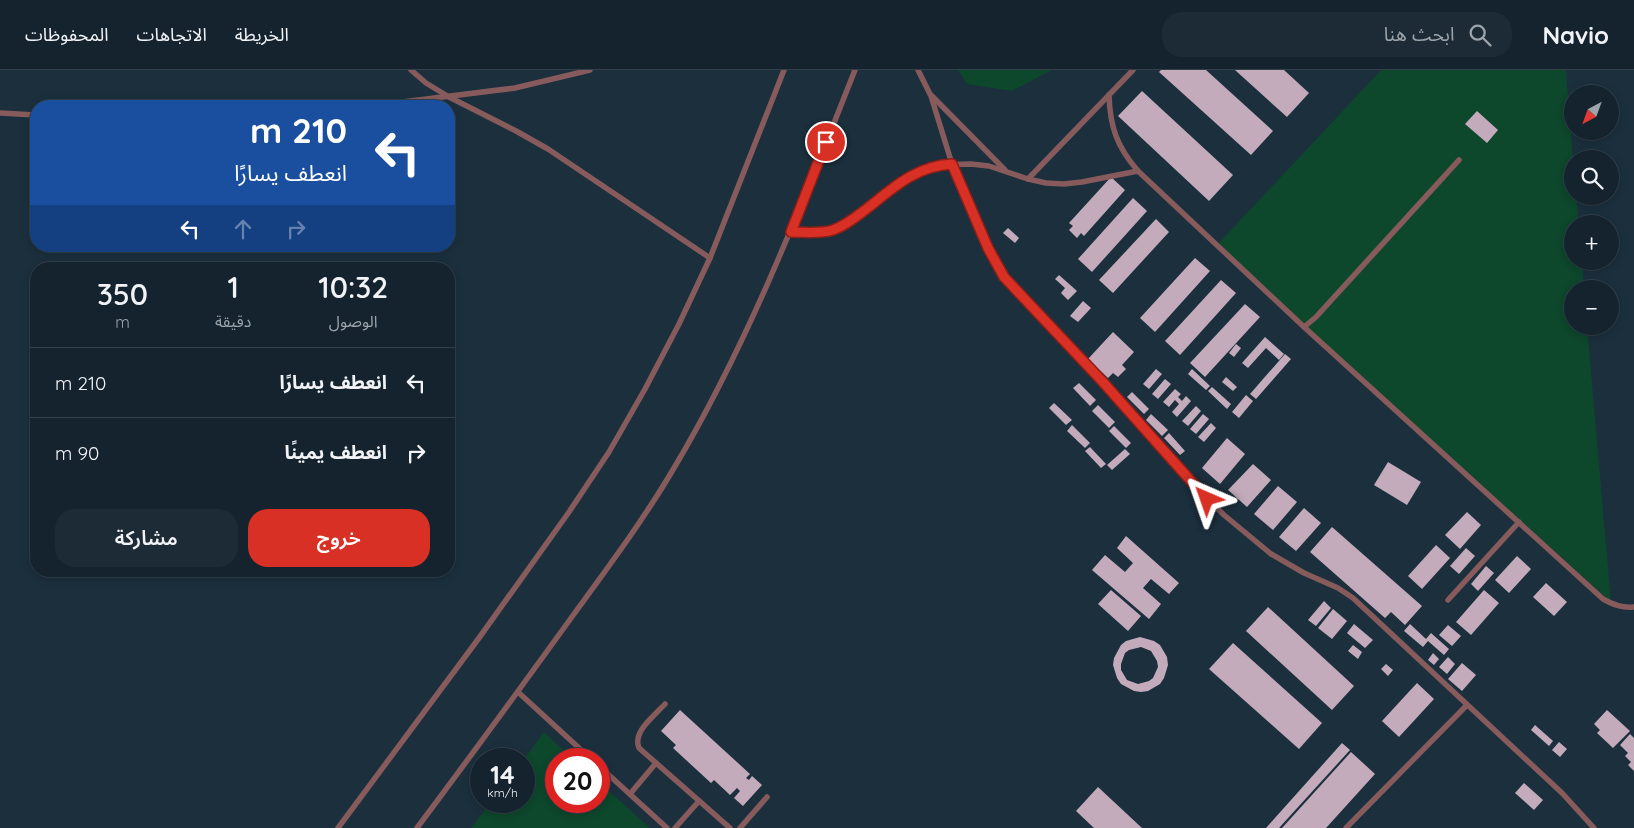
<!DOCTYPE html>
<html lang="ar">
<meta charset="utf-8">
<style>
:root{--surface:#14232e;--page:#1d2b36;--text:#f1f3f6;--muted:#9da4aa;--line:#33404a;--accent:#d93025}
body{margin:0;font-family:Quicksand,"Noto Sans Arabic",sans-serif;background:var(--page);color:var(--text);direction:rtl;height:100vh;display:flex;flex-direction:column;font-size:19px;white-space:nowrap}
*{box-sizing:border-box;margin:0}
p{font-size:16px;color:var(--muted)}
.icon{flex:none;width:28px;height:28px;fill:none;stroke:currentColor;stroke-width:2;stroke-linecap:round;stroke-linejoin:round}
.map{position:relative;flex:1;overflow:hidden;direction:ltr}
.drawer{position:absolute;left:30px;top:192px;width:425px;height:315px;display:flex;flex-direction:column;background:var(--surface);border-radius:20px;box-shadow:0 2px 8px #0003,0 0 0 1px var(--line);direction:rtl}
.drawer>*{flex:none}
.top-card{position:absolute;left:30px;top:30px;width:425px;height:152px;border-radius:20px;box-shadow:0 2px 8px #0003,0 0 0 1px var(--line);direction:rtl;background:#1a4fa0;color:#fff;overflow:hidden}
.needle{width:32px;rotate:221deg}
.fabs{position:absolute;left:1564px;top:15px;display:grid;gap:10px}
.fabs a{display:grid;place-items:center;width:55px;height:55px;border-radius:50%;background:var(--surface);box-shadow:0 2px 8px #0003,0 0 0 1px var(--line);font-size:25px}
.speed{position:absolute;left:470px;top:678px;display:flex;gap:10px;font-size:25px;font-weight:700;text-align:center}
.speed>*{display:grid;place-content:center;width:65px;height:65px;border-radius:50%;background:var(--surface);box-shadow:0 2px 8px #0003,0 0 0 1px var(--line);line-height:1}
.speed small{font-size:12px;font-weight:400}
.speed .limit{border:8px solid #d22;background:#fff;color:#111}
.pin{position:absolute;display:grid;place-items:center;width:42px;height:42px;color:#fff;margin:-21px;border:2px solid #fff;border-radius:50%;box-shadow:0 1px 5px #0007}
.me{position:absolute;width:55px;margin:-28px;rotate:317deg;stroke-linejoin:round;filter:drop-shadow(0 0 4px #0008)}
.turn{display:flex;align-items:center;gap:18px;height:105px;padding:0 25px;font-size:22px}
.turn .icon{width:65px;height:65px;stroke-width:2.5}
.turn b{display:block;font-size:35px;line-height:42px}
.lanes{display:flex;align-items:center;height:48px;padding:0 25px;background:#0003;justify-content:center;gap:25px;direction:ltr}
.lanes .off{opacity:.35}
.eta{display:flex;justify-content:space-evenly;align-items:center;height:85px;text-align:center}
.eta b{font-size:30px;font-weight:600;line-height:35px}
.button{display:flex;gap:10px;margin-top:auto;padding:10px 25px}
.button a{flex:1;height:58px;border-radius:20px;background:var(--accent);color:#fff;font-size:20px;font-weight:600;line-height:58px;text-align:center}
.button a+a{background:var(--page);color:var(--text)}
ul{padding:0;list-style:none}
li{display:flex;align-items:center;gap:15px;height:70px;padding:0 25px;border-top:1px solid var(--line)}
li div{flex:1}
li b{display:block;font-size:19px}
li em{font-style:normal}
header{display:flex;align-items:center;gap:30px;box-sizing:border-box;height:70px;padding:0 25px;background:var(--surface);border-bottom:1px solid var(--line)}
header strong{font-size:24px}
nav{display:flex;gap:28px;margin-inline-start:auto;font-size:18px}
.search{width:350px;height:45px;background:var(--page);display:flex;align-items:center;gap:12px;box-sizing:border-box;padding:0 18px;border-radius:20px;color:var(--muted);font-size:19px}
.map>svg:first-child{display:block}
.green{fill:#0d472c}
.building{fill:#c4abbc;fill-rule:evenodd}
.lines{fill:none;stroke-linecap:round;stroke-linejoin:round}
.service{stroke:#875b5c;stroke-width:5.5}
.route-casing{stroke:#8d1f18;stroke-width:12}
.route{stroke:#d93025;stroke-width:9}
</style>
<header>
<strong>Navio</strong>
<div class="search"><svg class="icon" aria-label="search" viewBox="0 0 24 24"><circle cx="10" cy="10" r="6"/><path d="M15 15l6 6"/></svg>ابحث هنا</div>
<nav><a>الخريطة</a><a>الاتجاهات</a><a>المحفوظات</a></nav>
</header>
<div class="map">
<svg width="1634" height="758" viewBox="0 0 1634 758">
<rect width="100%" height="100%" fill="#1b2f3d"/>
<!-- green -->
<g class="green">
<polygon points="958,0 1052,0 1012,21 967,14"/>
<polygon points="1381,0 1566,0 1573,89 1572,126 1576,126 1579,154 1572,154 1572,191 1582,191 1584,219 1572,219 1572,256 1587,256 1611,532 1217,175"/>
<polygon points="544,662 573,689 556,689 556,731 599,731 599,712 650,758 471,758 492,731 524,731 524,689"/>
</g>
<!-- building -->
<g class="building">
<polygon points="1161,0 1206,0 1273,61 1251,85 1159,2"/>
<polygon points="1235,0 1284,0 1309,23 1287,47"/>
<polygon points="1142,21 1233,105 1209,131 1118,46"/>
<polygon points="1477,41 1498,60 1487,73 1465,54"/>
<polygon points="1111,107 1125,120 1084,166 1081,163 1077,168 1069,160 1073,156 1069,153"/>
<polygon points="1133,128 1147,141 1092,202 1078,189"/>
<polygon points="1156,149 1169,162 1113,223 1099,210"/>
<polygon points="1008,158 1019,168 1015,173 1003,163"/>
<polygon points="1195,188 1210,201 1155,262 1140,248"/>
<polygon points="1059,205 1077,221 1068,230 1061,223 1065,218 1055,209"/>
<polygon points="1221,210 1236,223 1180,285 1165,271"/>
<polygon points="1083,231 1091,238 1078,252 1070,246"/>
<polygon points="1245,234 1260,247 1205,307 1190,293"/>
<polygon points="1113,262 1134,282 1122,295 1126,299 1118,307 1113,303 1108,308 1088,289"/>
<polygon points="1265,267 1284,284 1279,290 1266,278 1248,298 1242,293"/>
<polygon points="1236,274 1241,278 1234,287 1229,283"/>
<polygon points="1285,284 1291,289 1256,329 1250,324"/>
<polygon points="1156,299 1162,304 1149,319 1143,314"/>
<polygon points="1192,299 1210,316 1206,320 1188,304"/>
<polygon points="1226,307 1237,317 1233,321 1222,312"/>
<polygon points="1165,309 1171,314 1158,329 1152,324"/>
<polygon points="1079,313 1096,330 1090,336 1073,318"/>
<polygon points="1212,317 1231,334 1227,339 1208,321"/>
<polygon points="1175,319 1181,324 1178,327 1182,331 1186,326 1191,331 1177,347 1172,342 1179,334 1175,330 1169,337 1163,332"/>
<polygon points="1132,322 1149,339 1144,344 1127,327"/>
<polygon points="1246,325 1253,331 1239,348 1232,342"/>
<polygon points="1054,333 1072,350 1066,355 1049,338"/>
<polygon points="1098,335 1115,352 1109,358 1092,341"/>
<polygon points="1196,336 1201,341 1188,356 1182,351"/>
<polygon points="1151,344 1168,360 1162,366 1146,350"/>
<polygon points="1203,344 1209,349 1196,364 1190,359"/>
<polygon points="1211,353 1216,358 1204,372 1198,367"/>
<polygon points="1072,355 1090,373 1085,378 1067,361"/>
<polygon points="1114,356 1131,373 1126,378 1109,361"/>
<polygon points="1169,363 1185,381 1180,385 1164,368"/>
<polygon points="1227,368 1245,384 1220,414 1202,398"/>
<polygon points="1090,377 1106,394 1101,398 1085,381"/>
<polygon points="1125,379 1130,384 1112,400 1107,395"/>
<polygon points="1388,392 1421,412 1407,435 1374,415"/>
<polygon points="1253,394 1271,410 1247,437 1228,420"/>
<polygon points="1278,416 1297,432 1273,460 1254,444"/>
<polygon points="1304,438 1321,453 1296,481 1279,467"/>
<polygon points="1467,442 1481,455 1460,479 1445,465"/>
<polygon points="1332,457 1422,536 1405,555 1391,542 1385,548 1310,482"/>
<polygon points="1126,466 1179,513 1169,524 1151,509 1143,518 1161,534 1149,549 1092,500 1105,485 1125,502 1133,493 1117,478"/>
<polygon points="1436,475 1450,488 1422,519 1408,506"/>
<polygon points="1466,478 1475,486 1459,504 1450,496"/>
<polygon points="1517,486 1531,499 1509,523 1495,510"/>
<polygon points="1486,496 1494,503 1478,521 1471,514"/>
<polygon points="1546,513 1567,532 1554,546 1533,527"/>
<polygon points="1111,520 1141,546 1128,561 1098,534"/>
<polygon points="1484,520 1499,533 1471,565 1456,552"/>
<polygon points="1324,531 1331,538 1316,556 1308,550"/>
<polygon points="1268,537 1354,616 1332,640 1246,561"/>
<polygon points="1333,539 1347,551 1332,569 1318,558"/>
<polygon points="1354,554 1373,570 1365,578 1347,563"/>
<polygon points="1410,554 1426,569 1431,563 1449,579 1444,585 1428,571 1423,577 1404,561"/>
<polygon points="1448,555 1461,566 1452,576 1439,565"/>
<path d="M 1140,567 L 1154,571 L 1160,575 L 1167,587 L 1168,595 L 1164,608 L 1160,614 L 1148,621 L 1141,622 L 1134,621 L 1121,614 L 1117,608 L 1113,595 L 1114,588 L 1121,575 L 1126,571 ZM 1141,577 L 1151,581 L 1157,591 L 1158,597 L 1153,608 L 1149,611 L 1138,614 L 1127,610 L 1121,600 L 1121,594 L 1125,583 L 1129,580 Z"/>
<polygon points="1233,573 1322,653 1299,679 1209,599"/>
<polygon points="1353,575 1362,582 1358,589 1348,581"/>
<polygon points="1433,583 1439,589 1434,595 1428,590"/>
<polygon points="1448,587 1455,594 1447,604 1439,597"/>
<polygon points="1462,593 1476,605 1462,621 1448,609"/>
<polygon points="1386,594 1393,600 1388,606 1381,599"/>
<polygon points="1417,613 1434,629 1399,667 1382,651"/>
<polygon points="680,640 750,704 746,708 749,710 752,706 762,715 743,736 734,728 740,721 737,718 730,725 714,710 711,713 673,678 676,675 661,661"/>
<polygon points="1607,640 1630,661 1613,678 1597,663 1600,660 1594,654"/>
<polygon points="1535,655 1553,671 1549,676 1531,660"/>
<polygon points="1630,664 1634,668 1634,701 1628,695 1631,692 1625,686 1628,683 1620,675"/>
<polygon points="1559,672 1567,679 1560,687 1552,680"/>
<polygon points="1342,673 1350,680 1279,758 1266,758"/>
<polygon points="1351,682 1375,704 1326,758 1282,758"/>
<polygon points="1524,713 1543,730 1534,740 1515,723"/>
<polygon points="1098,717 1142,758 1094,758 1076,741"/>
</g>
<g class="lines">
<!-- service -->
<g class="service">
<polyline points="411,0 426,13 449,27 516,61 548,79 710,188"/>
<polyline points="918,0 931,26 952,94 988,178 1004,207 1103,311 1192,413 1224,445 1271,484 1304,503 1338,518 1353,528 1562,723 1594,758"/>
<path d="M 1109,25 C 1110,57 1117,77 1138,101 L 1304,257 L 1603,529 C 1614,535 1622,538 1634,537"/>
<polyline points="932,26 1005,100"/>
<polyline points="370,36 515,18 590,0"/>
<polyline points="0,43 36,45"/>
<polyline points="1028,109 1133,0"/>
<polyline points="791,162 823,162 844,155 907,108 938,95 971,94 989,96 1028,109 1046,113 1064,114 1082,112 1138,101"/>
<polyline points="1304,257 1316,247 1459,90"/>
<polyline points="1448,530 1519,452"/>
<polyline points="518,622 591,689"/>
<path d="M 665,634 C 655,645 632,662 639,678 L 730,758"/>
<polyline points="599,696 667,758"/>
<polyline points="630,724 656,693"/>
<polyline points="338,758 479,568 569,442 609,382 645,319 679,254 710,188 784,0"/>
<path d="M 417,758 C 470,687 522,616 574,544 C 609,496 644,449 674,398 C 749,272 801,136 855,0"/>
<polyline points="675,758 699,731"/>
<polyline points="740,758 767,727"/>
<polyline points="1346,758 1467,635"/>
</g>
</g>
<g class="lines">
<!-- route casing -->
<g class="route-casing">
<path id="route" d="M 826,72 L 791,162 C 805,162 820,164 833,160 C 847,155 857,146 869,137 C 895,116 917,96 952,94 L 988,178 L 1004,207 L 1102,311 L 1207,429"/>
</g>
<!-- route -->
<use href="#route" class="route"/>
</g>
</svg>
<div class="fabs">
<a><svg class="needle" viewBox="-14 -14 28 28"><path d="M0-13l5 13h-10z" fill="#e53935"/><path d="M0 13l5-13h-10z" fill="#9da4aa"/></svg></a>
<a><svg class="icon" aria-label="search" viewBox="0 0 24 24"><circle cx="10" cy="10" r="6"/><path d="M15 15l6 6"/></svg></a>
<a>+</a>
<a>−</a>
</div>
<div class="speed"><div>14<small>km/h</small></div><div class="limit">20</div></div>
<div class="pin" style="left:826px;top:72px;background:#d93025"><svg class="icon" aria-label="arrive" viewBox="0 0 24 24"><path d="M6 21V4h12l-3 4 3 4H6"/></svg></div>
<svg class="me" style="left:1207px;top:429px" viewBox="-20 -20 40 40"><path d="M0-17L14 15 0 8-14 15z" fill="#d93025" stroke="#fff" stroke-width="4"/></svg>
<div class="top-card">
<div class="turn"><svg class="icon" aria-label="left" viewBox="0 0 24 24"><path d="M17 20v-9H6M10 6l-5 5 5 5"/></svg><div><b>210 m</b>انعطف يسارًا</div></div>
<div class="lanes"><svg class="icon" aria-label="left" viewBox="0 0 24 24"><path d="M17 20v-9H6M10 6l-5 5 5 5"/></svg><svg class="icon off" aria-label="ahead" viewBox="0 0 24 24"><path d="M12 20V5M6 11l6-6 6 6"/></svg><svg class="icon off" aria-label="right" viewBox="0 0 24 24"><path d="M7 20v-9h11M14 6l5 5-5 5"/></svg></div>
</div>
<section class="drawer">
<div class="eta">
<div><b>10:32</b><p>الوصول</p></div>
<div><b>1</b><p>دقيقة</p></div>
<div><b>350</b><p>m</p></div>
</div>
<ul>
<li><svg class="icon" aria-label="left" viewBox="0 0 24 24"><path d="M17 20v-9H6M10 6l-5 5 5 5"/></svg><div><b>انعطف يسارًا</b></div><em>210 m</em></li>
<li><svg class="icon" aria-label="right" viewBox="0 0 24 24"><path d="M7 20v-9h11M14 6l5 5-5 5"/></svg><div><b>انعطف يمينًا</b></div><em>90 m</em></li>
</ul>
<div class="button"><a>خروج</a><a>مشاركة</a></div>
</section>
</div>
